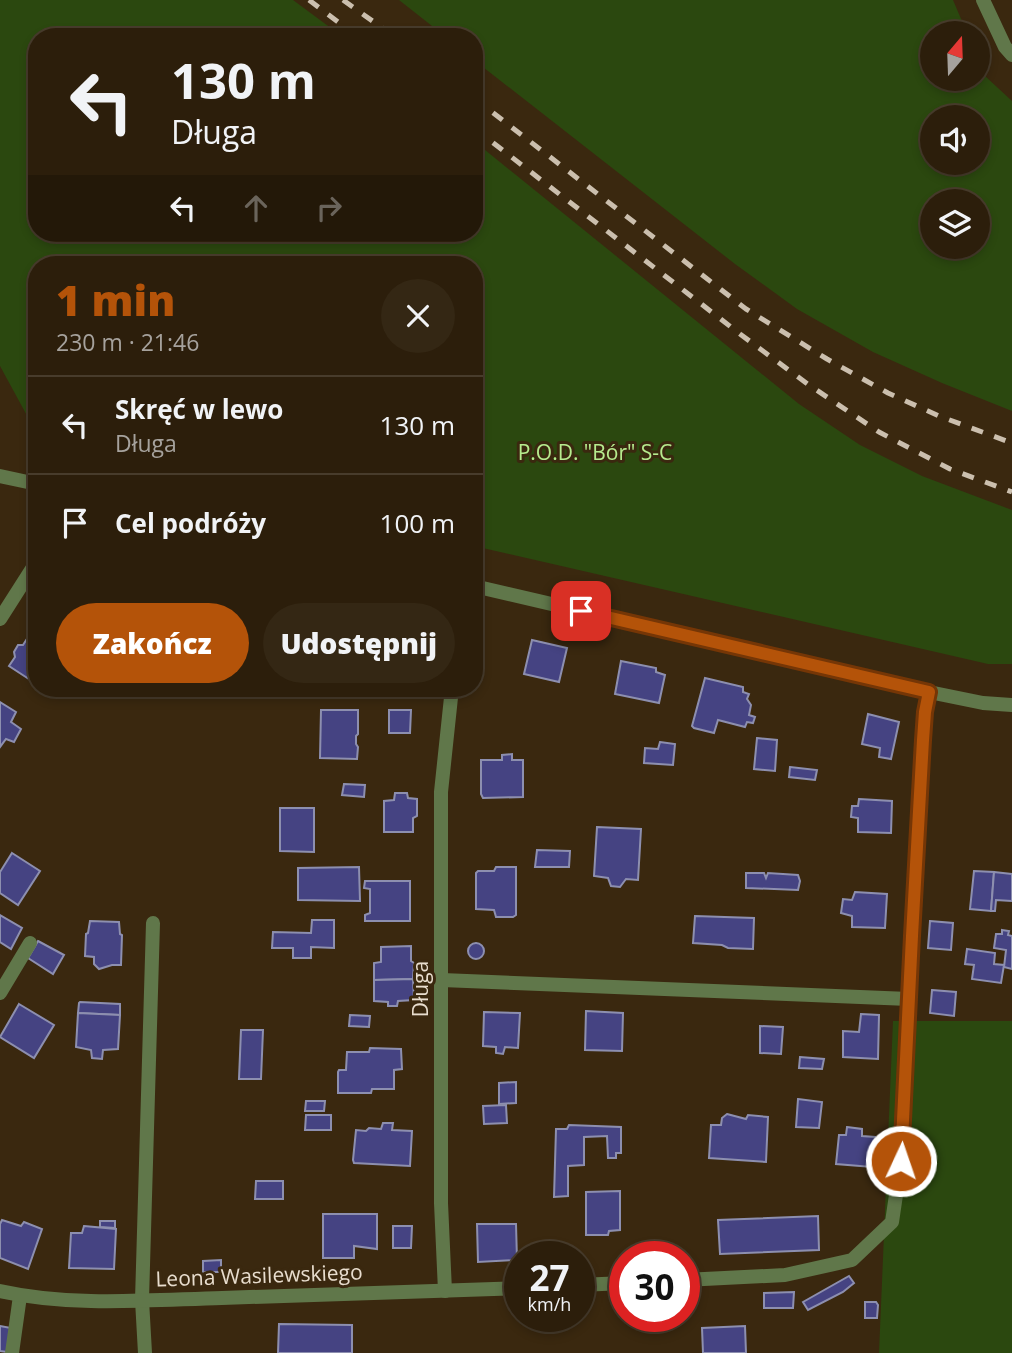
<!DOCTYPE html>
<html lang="pl">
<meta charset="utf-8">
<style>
:root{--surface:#2c1e0b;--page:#342714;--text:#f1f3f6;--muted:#a6a29d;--line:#483c2c;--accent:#b45309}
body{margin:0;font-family:"Open Sans",sans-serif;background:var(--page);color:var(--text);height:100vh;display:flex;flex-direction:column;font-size:26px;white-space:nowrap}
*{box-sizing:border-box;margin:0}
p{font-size:23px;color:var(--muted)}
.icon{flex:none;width:38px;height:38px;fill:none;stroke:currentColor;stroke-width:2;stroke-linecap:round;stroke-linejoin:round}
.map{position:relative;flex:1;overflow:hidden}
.drawer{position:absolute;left:28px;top:256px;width:455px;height:441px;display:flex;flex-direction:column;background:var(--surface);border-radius:28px;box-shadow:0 4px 10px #0003,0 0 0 2px var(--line)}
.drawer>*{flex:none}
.hud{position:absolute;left:28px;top:28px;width:455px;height:214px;border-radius:28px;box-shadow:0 4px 10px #0003,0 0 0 2px var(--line);background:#2c1e0b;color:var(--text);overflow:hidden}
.needle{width:46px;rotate:19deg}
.buttons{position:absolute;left:920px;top:21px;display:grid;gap:14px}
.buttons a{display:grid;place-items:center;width:70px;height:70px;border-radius:50%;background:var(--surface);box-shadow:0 4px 10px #0003,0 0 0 2px var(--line);font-size:35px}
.speed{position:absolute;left:504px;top:1241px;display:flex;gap:14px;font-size:35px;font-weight:700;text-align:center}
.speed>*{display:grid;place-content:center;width:91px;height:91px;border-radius:50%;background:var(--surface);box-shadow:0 4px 10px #0003,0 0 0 2px var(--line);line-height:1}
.speed small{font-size:18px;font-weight:400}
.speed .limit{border:10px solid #d22;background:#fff;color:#111}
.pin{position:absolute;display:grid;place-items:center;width:60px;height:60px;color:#fff;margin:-30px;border-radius:14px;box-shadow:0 4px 10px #0006}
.me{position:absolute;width:77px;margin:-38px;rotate:3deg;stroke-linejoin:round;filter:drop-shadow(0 0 5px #0008)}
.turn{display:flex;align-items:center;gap:24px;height:147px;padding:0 28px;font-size:32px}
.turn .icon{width:91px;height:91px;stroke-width:2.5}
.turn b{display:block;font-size:49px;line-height:60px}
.lanes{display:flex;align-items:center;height:66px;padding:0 28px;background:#0003;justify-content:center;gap:35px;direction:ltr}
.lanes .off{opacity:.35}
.round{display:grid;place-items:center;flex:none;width:74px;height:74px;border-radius:37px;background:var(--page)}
.head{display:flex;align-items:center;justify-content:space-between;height:119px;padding:0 28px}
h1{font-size:42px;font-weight:800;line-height:52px;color:var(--accent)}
.button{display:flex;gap:14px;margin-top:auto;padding:14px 28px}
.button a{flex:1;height:80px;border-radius:42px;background:var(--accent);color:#fff;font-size:28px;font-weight:800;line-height:80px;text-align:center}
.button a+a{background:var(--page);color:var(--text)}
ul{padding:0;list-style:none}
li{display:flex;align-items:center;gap:21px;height:98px;padding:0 28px;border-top:2px solid var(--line)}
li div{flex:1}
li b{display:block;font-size:26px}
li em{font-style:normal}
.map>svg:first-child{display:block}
.green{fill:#2b480f;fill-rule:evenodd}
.building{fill:#454382;stroke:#8d8faf;stroke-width:2}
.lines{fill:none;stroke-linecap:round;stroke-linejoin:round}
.service{stroke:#60774a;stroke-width:14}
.minor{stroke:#60774a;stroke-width:14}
.rail{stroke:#cbbfae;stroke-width:5;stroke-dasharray:12 12;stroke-linecap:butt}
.route-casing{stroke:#753606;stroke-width:18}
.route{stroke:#b45309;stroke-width:12}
.labels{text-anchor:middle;stroke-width:6;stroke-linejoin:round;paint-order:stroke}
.park-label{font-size:21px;fill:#b6eb8e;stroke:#3a280f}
.street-label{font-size:21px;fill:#e8ddce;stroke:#3a280f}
</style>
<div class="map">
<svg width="1012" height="1353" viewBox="0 0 1012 1353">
<rect width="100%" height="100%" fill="#3a280f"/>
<!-- green -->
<g class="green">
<polygon points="0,0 293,0 343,37 37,37 37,233 474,233 474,141 799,404 860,445 922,476 1012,510 1012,664 988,664 474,546 474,264 37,264 37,434 0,366"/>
<path d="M 399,0 L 953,0 L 967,33 L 933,33 L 933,79 L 978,79 L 978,59 L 985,76 L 1012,101 L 1012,411 L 942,383 L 873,352 L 797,309 L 735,264 L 474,60 L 474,37 L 446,37 ZM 978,117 L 978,163 L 933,163 L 933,117 ZM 978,201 L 978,247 L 933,247 L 933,201 Z"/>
<polygon points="893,1021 1012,1021 1012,1353 879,1353"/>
</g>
<!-- building -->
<g class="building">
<polygon points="32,631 37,635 37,681 35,683 9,666 15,657 14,652 18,645 23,645"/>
<polygon points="532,640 567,648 559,682 524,674"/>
<polygon points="621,661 656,668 656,672 665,675 659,703 615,694"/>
<polygon points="705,678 743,687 743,692 749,694 747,699 751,705 749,715 755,717 753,723 747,722 745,727 718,720 714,733 694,728 692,726"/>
<polygon points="0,702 16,712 11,722 21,729 14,742 6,739 0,747"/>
<polygon points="321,710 358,710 358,734 356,736 356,744 358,747 357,759 320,758"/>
<polygon points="389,710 411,710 410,733 389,733"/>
<polygon points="868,714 899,722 891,759 879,757 880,748 862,744"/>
<polygon points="757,738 777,740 775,771 754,769"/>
<polygon points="660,742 675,744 673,765 644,763 645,748 658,749"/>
<polygon points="512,754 512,760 523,760 523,797 483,798 481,794 481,760 502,760 502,755"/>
<polygon points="790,767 817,770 815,780 789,777"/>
<polygon points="344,784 365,785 364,797 342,795"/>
<polygon points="395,793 407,793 408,798 417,799 417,816 413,818 413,832 384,832 384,801 394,800"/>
<polygon points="859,799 892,801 891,833 858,832 858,818 851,817 852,806 858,806"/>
<polygon points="280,808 314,808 314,852 280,851"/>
<polygon points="597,827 641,829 638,880 626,879 620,887 611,886 608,878 594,876"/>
<polygon points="537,850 570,851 569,867 535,867"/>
<polygon points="12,853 40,871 18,905 0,893 0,872"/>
<polygon points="359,867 360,901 298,900 298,868"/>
<polygon points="496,867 516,867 516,915 513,917 496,917 494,910 476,909 476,873 478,871 494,871"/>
<polygon points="974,871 994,872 991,911 970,909"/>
<polygon points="994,872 1012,874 1012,901 996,900 995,911 991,911"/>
<polygon points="746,873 764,873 766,878 768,873 798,875 800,881 798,890 746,888"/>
<polygon points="365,881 410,881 410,921 365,921 365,915 370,913 370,889 364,888"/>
<polygon points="855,892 887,894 885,928 852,927 852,916 841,913 843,899 852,900"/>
<polygon points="0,915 22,928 11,949 0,942"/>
<polygon points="695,916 754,918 753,949 728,948 722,945 693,943"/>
<polygon points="312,920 334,920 334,948 311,947 311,958 293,958 293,948 272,948 273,932 311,933"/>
<polygon points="90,921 119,922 120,934 122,935 121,965 112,965 99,969 94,964 94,957 85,956 86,934 88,933"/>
<polygon points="930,921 953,923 951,950 928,948"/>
<polygon points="1002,930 1009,931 1008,935 1012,936 1012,969 1004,967 1006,950 994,948 996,934 1002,934"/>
<polygon points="38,941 64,955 53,974 28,958"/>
<circle cx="476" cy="951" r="8"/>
<polygon points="411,946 411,961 414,963 413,979 374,980 374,963 381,962 381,947"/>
<polygon points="967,949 995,953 994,964 1004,965 1001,983 972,979 974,965 965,964"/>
<polygon points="413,979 414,1000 398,1001 397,1006 388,1006 388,1002 374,1001 374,980"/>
<polygon points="932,990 956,992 954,1016 930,1013"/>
<polygon points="80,1002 120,1004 120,1015 78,1013 79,1003"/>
<polygon points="19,1004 54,1025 34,1058 0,1037"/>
<polygon points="586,1011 623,1013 622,1051 585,1050"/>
<polygon points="484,1012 520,1013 518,1048 505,1047 503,1054 496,1053 496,1047 483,1046"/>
<polygon points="78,1013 120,1015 118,1049 103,1050 102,1059 92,1058 91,1050 76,1047"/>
<polygon points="861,1014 879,1015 878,1059 843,1057 843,1031 859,1032"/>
<polygon points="350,1015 370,1016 369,1027 349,1026"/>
<polygon points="760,1026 783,1027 781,1054 760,1053"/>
<polygon points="241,1030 263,1030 261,1079 239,1079"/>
<polygon points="370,1048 401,1049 402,1069 394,1070 394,1089 372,1089 371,1093 338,1093 338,1072 339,1070 346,1070 347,1052 369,1052"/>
<polygon points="800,1057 824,1059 822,1069 799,1068"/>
<polygon points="516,1082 516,1103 499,1104 499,1083"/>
<polygon points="798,1099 822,1102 819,1128 796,1127"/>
<polygon points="306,1101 325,1101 324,1111 305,1111"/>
<polygon points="506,1105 507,1123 484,1124 483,1106"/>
<polygon points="727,1114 746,1119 748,1115 768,1117 766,1162 709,1158 711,1125 721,1125 722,1118"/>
<polygon points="306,1115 331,1115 331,1130 305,1130"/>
<polygon points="383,1123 393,1123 392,1130 412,1131 410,1166 354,1163 353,1160 356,1130 366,1131 369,1128 381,1129"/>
<polygon points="569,1125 621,1127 621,1153 616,1153 616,1158 608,1158 607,1136 584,1137 584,1165 568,1166 568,1196 554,1197 556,1129 567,1129"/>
<polygon points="847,1127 862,1129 862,1136 875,1137 872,1167 836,1164 839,1135 846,1135"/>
<polygon points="256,1181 283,1181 283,1199 255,1199"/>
<polygon points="620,1191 620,1230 609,1231 608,1235 586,1235 586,1192"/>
<polygon points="323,1214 377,1214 377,1249 354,1246 354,1258 323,1258"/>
<polygon points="818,1216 819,1250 720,1254 718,1220"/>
<polygon points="2,1220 21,1226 24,1222 42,1229 28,1269 0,1258 0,1224"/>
<polygon points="100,1221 115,1221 115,1228 100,1227"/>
<polygon points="477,1224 516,1224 517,1260 478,1262"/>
<polygon points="84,1226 116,1229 114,1269 69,1268 71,1233 82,1233"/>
<polygon points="393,1226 412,1226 411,1248 393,1248"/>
<polygon points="221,1260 221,1272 203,1272 203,1261"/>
<polygon points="849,1276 854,1283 843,1292 808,1310 803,1302"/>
<polygon points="794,1292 793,1308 764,1308 764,1293"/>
<polygon points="865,1302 876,1302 878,1305 877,1318 865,1318"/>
<polygon points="279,1324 352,1325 352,1353 278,1353"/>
<polygon points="0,1326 11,1328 7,1352 0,1351"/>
<polygon points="745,1326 746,1353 703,1353 702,1328"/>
</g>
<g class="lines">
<!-- service -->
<g class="service">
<polyline points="983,0 1005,47 1012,55"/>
<polyline points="442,980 909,999"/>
<polyline points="0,993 30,943"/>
<polyline points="12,1353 20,1296"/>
<polyline points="145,1353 142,1300 153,923"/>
</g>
<!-- minor -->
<g class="minor">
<polyline points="0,476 37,484"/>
<polyline points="474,586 929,692 983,703 1012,705"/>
<polyline points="0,619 37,561"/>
<polyline points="684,1280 785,1275 852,1260 892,1222 901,1161 912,936 925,712 929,692"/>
<polyline points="579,1285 625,1283"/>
<path d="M 0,1291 C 72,1307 149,1300 222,1298 C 322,1295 421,1292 520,1288"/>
<polyline points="445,1291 441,1203 441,792 452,688"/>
</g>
<!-- rail -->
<g class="rail">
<polyline points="309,0 358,37"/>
<polyline points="343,0 395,37"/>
<polyline points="474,98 746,309 827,359 888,393 939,416 1012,443"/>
<polyline points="474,128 740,334 809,385 879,432 950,469 1012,492"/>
</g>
</g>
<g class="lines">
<!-- route casing -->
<g class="route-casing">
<polyline id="route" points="581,611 929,692 925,712 923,740 912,936 901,1161"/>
</g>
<!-- route -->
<use href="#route" class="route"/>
</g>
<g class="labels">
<!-- park labels -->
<g class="park-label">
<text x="595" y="460">P.O.D. "Bór" S-C</text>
</g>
<!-- street labels -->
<g class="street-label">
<text transform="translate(421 989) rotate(-90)" y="7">Długa</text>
<text transform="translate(259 1276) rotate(-2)" y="7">Leona Wasilewskiego</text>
</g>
</g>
</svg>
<div class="buttons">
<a><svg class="needle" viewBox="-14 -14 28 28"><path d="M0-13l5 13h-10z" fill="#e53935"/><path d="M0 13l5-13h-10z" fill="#a6a29d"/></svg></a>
<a><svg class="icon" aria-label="sound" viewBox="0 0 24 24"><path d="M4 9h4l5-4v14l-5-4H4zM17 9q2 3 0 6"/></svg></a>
<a><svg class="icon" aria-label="layers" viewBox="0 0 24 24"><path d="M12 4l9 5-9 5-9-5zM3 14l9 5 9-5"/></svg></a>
</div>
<div class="speed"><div>27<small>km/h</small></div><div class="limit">30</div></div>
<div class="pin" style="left:581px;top:611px;background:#d93025"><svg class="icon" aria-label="arrive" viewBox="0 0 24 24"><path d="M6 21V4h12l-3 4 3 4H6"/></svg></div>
<svg class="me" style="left:901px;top:1161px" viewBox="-20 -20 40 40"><circle r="17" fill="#b45309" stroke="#fff" stroke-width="3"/><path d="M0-11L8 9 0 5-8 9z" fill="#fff"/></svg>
<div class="hud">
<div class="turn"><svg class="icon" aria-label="left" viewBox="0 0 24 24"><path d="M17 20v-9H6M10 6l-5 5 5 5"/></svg><div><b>130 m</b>Długa</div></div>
<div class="lanes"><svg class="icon" aria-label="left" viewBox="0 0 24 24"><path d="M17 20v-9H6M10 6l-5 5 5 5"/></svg><svg class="icon off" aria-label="ahead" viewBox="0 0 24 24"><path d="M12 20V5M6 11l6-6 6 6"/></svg><svg class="icon off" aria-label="right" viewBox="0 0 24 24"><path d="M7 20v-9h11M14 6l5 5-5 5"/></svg></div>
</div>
<section class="drawer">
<div class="head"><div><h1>1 min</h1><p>230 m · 21:46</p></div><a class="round"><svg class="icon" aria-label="close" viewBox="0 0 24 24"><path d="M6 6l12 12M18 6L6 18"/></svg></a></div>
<ul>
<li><svg class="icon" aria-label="left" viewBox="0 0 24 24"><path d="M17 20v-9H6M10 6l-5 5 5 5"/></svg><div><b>Skręć w lewo</b><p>Długa</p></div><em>130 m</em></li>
<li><svg class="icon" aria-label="arrive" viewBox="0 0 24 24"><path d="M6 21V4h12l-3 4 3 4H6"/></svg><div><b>Cel podróży</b></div><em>100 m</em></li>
</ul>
<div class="button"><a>Zakończ</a><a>Udostępnij</a></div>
</section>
</div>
